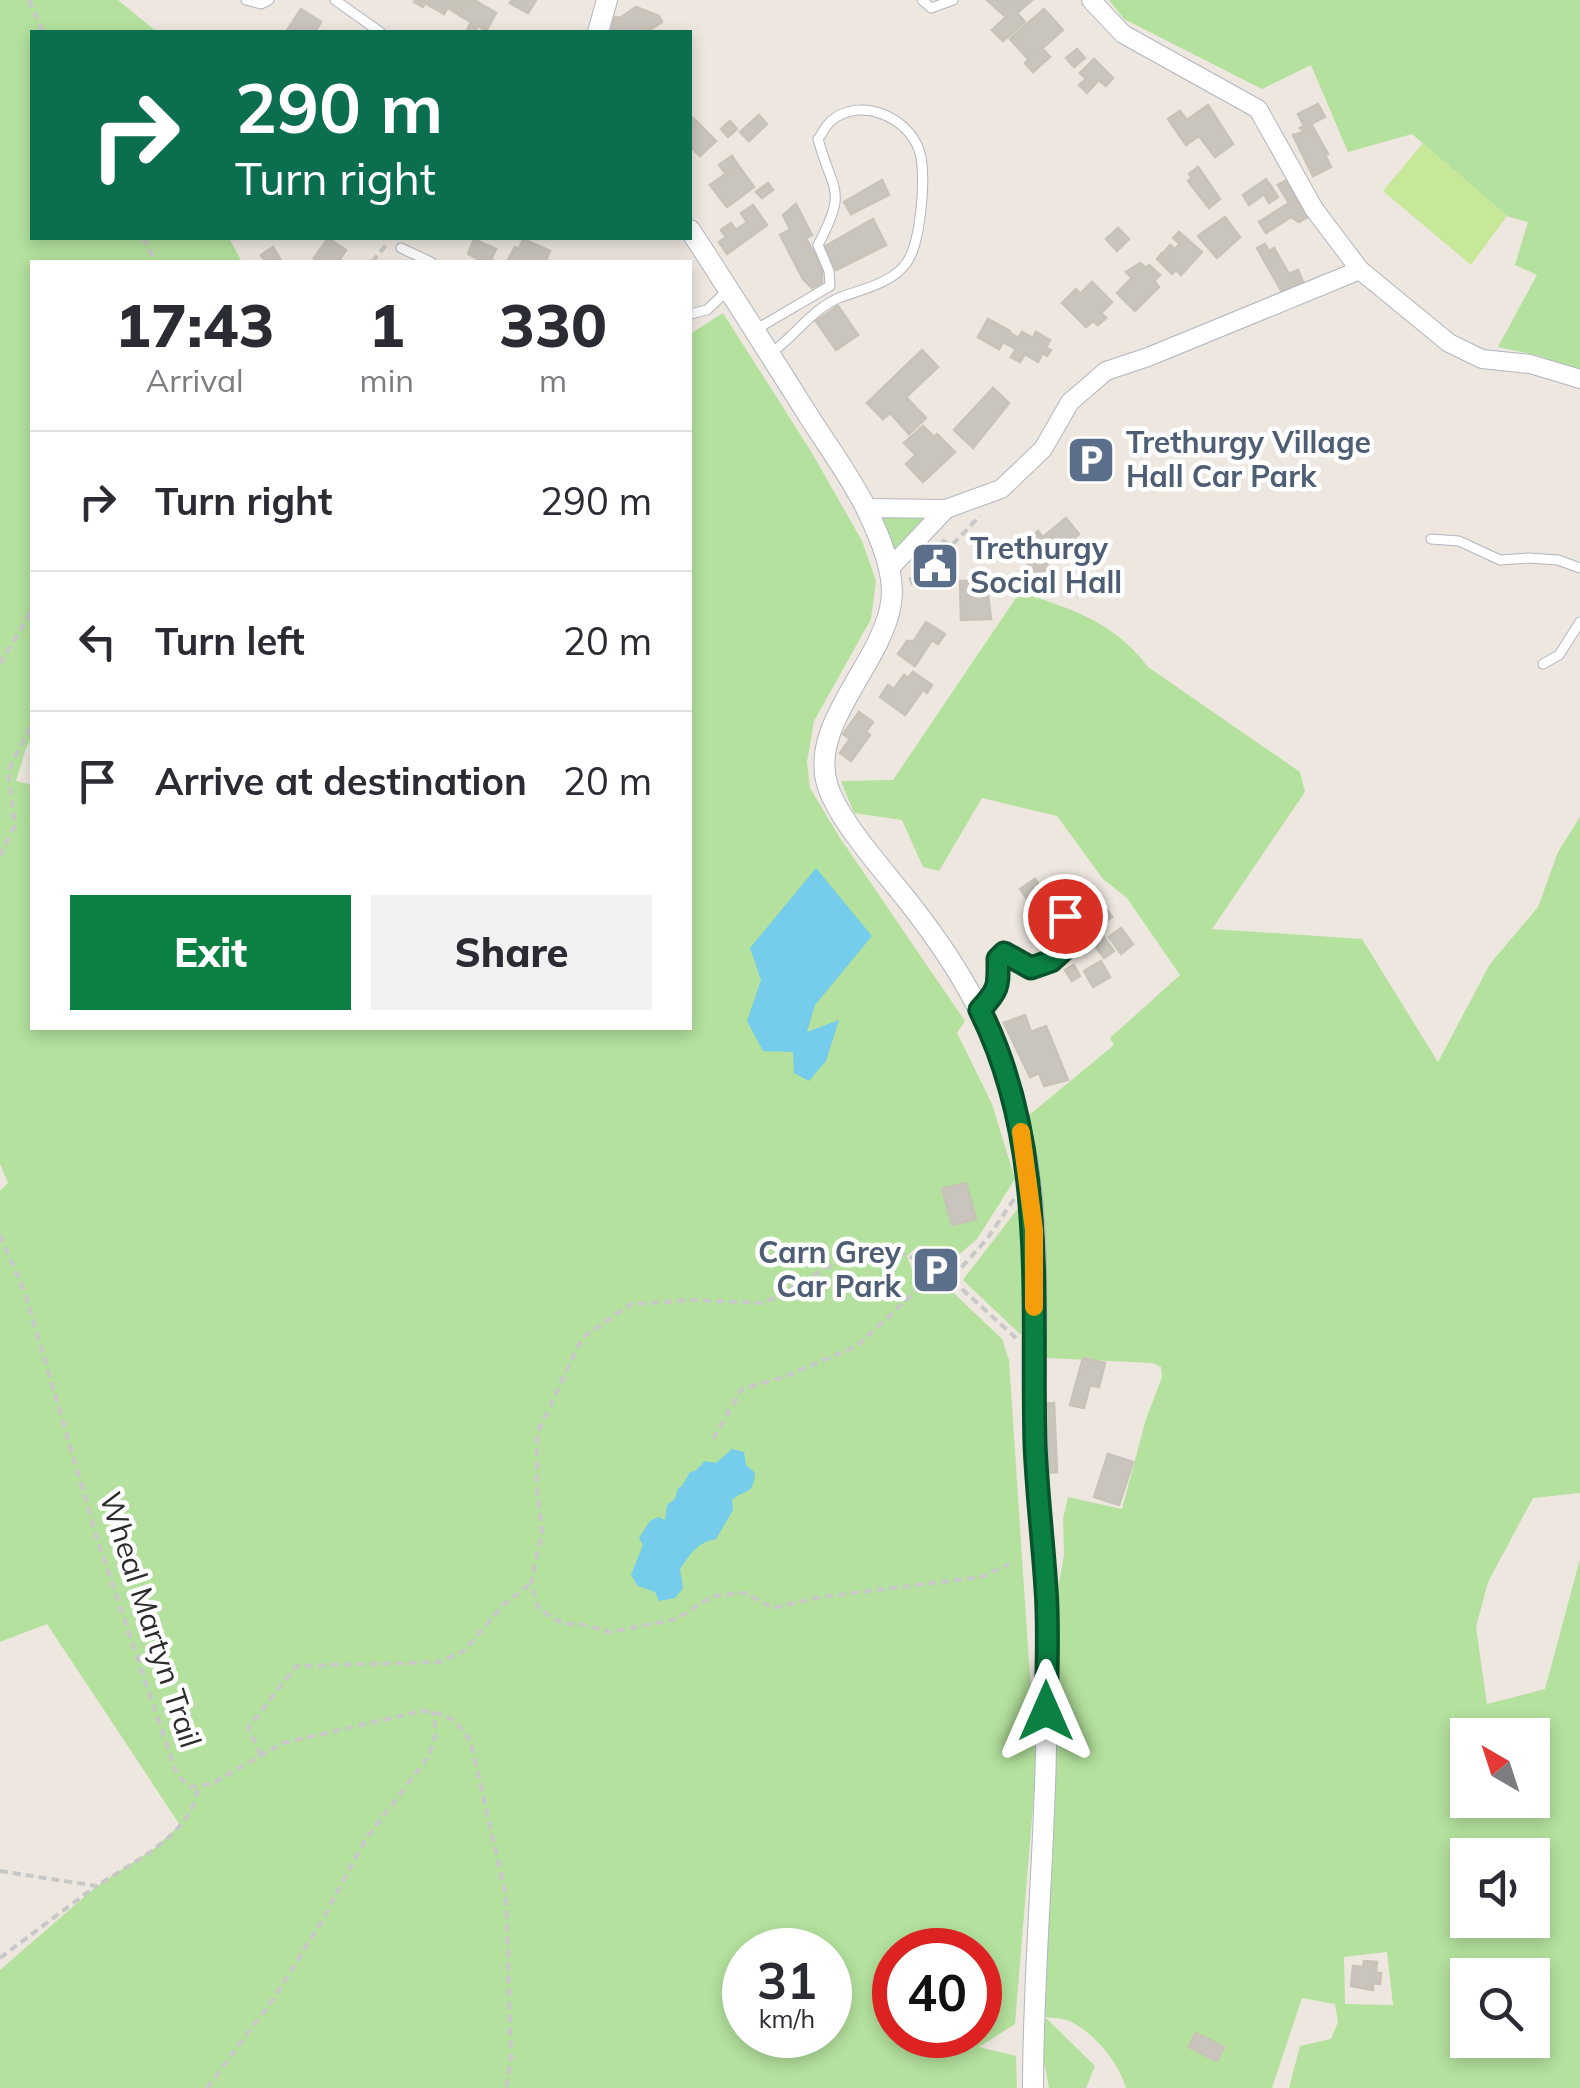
<!DOCTYPE html>
<style>
:root{--surface:#fff;--page:#f2f2f3;--text:#2b2b33;--muted:#7c7c81;--line:#e1e1e2;--accent:#0b8043}
body{margin:0;font-family:Mulish,sans-serif;background:var(--page);color:var(--text);height:100vh;display:flex;flex-direction:column;font-size:38px;white-space:nowrap}
*{box-sizing:border-box;margin:0}
p{font-size:32px;color:var(--muted)}
.icon{flex:none;width:55px;height:55px;fill:none;stroke:currentColor;stroke-width:2;stroke-linecap:round;stroke-linejoin:round}
.map{position:relative;flex:1;overflow:hidden}
.drawer{position:absolute;left:30px;top:260px;width:662px;height:770px;display:flex;flex-direction:column;background:var(--surface);border-radius:0px;box-shadow:0 5px 15px #0003}
.drawer>*{flex:none}
.banner{position:absolute;left:30px;top:30px;width:662px;height:210px;border-radius:0px;box-shadow:0 5px 15px #0003;background:#0b6e4f;color:#fff;overflow:hidden}
.needle{width:65px;rotate:321deg}
.controls{position:absolute;left:1450px;top:1718px;display:grid;gap:20px}
.controls a{display:grid;place-items:center;width:100px;height:100px;border-radius:0px;background:var(--surface);box-shadow:0 5px 15px #0003;font-size:50px}
.speed{position:absolute;left:722px;top:1928px;display:flex;gap:20px;font-size:50px;font-weight:700;text-align:center}
.speed>*{display:grid;place-content:center;width:130px;height:130px;border-radius:50%;background:var(--surface);box-shadow:0 5px 15px #0003;line-height:1}
.speed small{font-size:25px;font-weight:400}
.speed .limit{border:15px solid #d22;background:#fff;color:#111}
.pin{position:absolute;display:grid;place-items:center;width:85px;height:85px;color:#fff;margin:-42px;border:5px solid #fff;border-radius:50%;box-shadow:0 2px 10px #0007}
.me{position:absolute;width:110px;margin:-55px;rotate:0deg;stroke-linejoin:round;filter:drop-shadow(0 0 8px #0008)}
.turn{display:flex;align-items:center;gap:35px;height:210px;padding:0 40px;font-size:45px}
.turn .icon{width:130px;height:130px;stroke-width:2.5}
.turn b{display:block;font-size:70px;line-height:85px}
.eta{display:flex;justify-content:space-evenly;align-items:center;height:170px;text-align:center}
.eta b{font-size:60px;font-weight:800;line-height:70px}
.button{display:flex;gap:20px;margin-top:auto;padding:20px 40px}
.button a{flex:1;height:115px;border-radius:0px;background:var(--accent);color:#fff;font-size:40px;font-weight:800;line-height:115px;text-align:center}
.button a+a{background:var(--page);color:var(--text)}
ul{padding:0;list-style:none}
li{display:flex;align-items:center;gap:30px;height:140px;padding:0 40px;border-top:2px solid var(--line)}
li div{flex:1}
li b{display:block;font-size:38px}
li em{font-style:normal}
.map>svg:first-child{display:block}
.green{fill:#b4e19d;fill-rule:evenodd}
.pitch{fill:#c7e899}
.water{fill:#75cceb}
.building{fill:#c9c5bd;stroke:#c8c2b8;stroke-width:2.5}
.lines{fill:none;stroke-linecap:round;stroke-linejoin:round}
.service-casing{stroke:#b2b5bf;stroke-width:11}
.minor-casing{stroke:#b2b5bf;stroke-width:20}
.tertiary-casing{stroke:#b2b5bf;stroke-width:22}
.path{stroke:#c8c8c8;stroke-width:4;stroke-dasharray:8 5;stroke-linecap:butt}
.service{stroke:#fff;stroke-width:9}
.minor{stroke:#fff;stroke-width:18}
.tertiary{stroke:#fff;stroke-width:20}
.route-casing{stroke:#07532c;stroke-width:25}
.route{stroke:#0b8043;stroke-width:18}
.slow{stroke:#f59e0b;stroke-width:18}
.labels{text-anchor:middle;stroke-width:9;stroke-linejoin:round;paint-order:stroke}
.service-label{font-size:30px;font-weight:bold;fill:#4e5e75;stroke:#fff;text-anchor:start}
.street-label{font-size:30px;fill:#2c2c2c;stroke:#fff}
</style>
<div class="map">
<svg width="1580" height="2088" viewBox="0 0 1580 2088">
<rect width="100%" height="100%" fill="#ede7df"/>
<!-- green -->
<g class="green">
<path d="M 0,0 L 118,0 L 157,32 L 32,32 L 32,238 L 229,238 L 242,262 L 32,262 L 32,737 L 26,748 L 16,781 L 32,785 L 32,1028 L 690,1028 L 690,334 L 723,313 L 812,453 L 862,541 L 876,581 L 871,619 L 814,721 L 807,762 L 810,788 L 840,838 L 965,1021 L 957,1033 L 992,1104 L 1015,1179 L 977,1239 L 956,1257 L 919,1245 L 907,1256 L 919,1288 L 941,1281 L 1002,1339 L 1009,1360 L 1036,1769 L 1015,2024 L 979,2047 L 1016,2056 L 1017,2088 L 0,2088 L 0,1970 L 97,1886 L 156,1847 L 180,1825 L 47,1624 L 0,1642 L 0,1191 L 8,1183 L 0,1164 ZM 745,1950 L 830,1950 L 830,2035 L 745,2035 ZM 895,1950 L 980,1950 L 980,2035 L 895,2035 Z"/>
<polygon points="1109,0 1580,0 1580,371 1540,356 1498,347 1537,275 1515,265 1528,222 1507,216 1412,134 1348,152 1311,65 1262,89 1124,19"/>
<polygon points="879,517 924,518 895,552"/>
<path d="M 1020,592 C 1072,609 1113,621 1148,667 L 1300,772 L 1305,792 L 1212,929 L 1362,939 L 1438,1062 L 1490,964 L 1538,907 L 1558,852 L 1580,817 L 1580,1493 L 1533,1498 L 1488,1582 L 1476,1627 L 1487,1704 L 1545,1689 L 1580,1559 L 1580,2088 L 1289,2088 L 1300,2046 L 1331,2039 L 1338,2022 L 1335,2004 L 1302,1998 L 1272,2088 L 1126,2088 C 1119,2063 1094,2032 1069,2021 C 1063,2018 1053,2018 1045,2017 L 1095,2066 L 1086,2088 L 1049,2088 L 1042,2052 L 1054,1824 L 1057,1709 L 1055,1606 L 1064,1555 L 1063,1519 L 1068,1497 L 1122,1509 L 1146,1419 L 1162,1377 L 1161,1367 L 1152,1363 L 1047,1358 L 1043,1353 L 1045,1273 L 1042,1186 L 1028,1116 L 1114,1045 L 1110,1038 L 1180,975 L 1127,898 L 1103,879 L 1057,816 L 982,798 L 939,871 L 923,867 L 902,820 L 854,813 L 841,781 L 893,780 ZM 1468,1735 L 1532,1735 L 1532,1800 L 1468,1800 ZM 1468,1855 L 1532,1855 L 1532,1920 L 1468,1920 ZM 1387,1952 L 1393,2005 L 1345,2004 L 1344,1957 ZM 1468,1975 L 1532,1975 L 1532,2040 L 1468,2040 Z"/>
<polygon points="1022,1203 1021,1335 963,1280"/>
</g>
<!-- pitch -->
<polygon class="pitch" points="1423,143 1507,216 1471,265 1383,191"/>
<!-- water -->
<g class="water">
<polygon points="816,868 872,936 815,1005 807,1032 839,1020 826,1061 809,1081 794,1073 793,1052 763,1051 747,1021 761,980 750,948"/>
<path d="M 732,1449 L 744,1452 L 746,1465 L 755,1473 C 753,1496 746,1488 732,1500 L 733,1510 L 716,1539 C 698,1542 690,1554 680,1569 L 683,1588 L 675,1598 L 659,1601 L 655,1592 L 638,1586 L 631,1575 L 643,1545 L 639,1538 L 650,1521 L 658,1517 L 665,1520 L 667,1505 L 675,1499 L 678,1488 L 682,1486 L 690,1472 L 695,1471 L 705,1461 L 716,1463 Z"/>
</g>
<!-- building -->
<g class="building">
<polygon points="415,0 452,0 444,14 425,3 423,7 414,2"/>
<polygon points="452,0 467,0 459,15 448,8"/>
<polygon points="467,0 474,0 496,13 486,31 478,26 474,32 466,32 471,22 459,15"/>
<polygon points="512,0 536,0 528,13 510,3"/>
<polygon points="987,0 1032,0 1017,13 1025,22 1003,41 992,30 1006,17"/>
<polygon points="636,7 659,16 662,22 648,31 646,28 638,32 625,32 622,27 621,32 611,32 615,17 620,18"/>
<polygon points="301,9 321,22 315,32 286,32"/>
<polygon points="1044,9 1063,30 1029,60 1010,39"/>
<polygon points="1042,48 1050,57 1033,72 1025,63"/>
<polygon points="1077,49 1085,58 1074,67 1066,58"/>
<polygon points="1094,59 1113,78 1106,86 1099,80 1087,93 1079,85 1086,79 1080,73"/>
<polygon points="1318,104 1325,117 1311,124 1314,129 1306,133 1300,128 1304,126 1298,114"/>
<polygon points="1208,105 1233,144 1215,157 1199,136 1186,145 1168,119 1180,111 1187,120"/>
<polygon points="759,115 767,124 749,141 740,132"/>
<polygon points="693,118 716,141 700,156 690,146 690,121"/>
<polygon points="730,121 737,129 728,137 721,129"/>
<polygon points="1314,129 1328,154 1325,155 1331,167 1313,176 1293,135"/>
<polygon points="732,156 738,165 726,174 719,165"/>
<polygon points="738,165 754,187 727,207 710,185"/>
<polygon points="1198,167 1220,199 1209,208 1188,181 1192,178 1189,174"/>
<polygon points="1290,178 1309,216 1299,222 1291,217 1266,233 1259,222 1289,203 1278,185"/>
<polygon points="1266,179 1278,197 1269,203 1264,194 1249,205 1243,195"/>
<polygon points="882,180 889,195 851,214 844,202"/>
<polygon points="768,183 773,190 762,198 756,192"/>
<polygon points="796,204 812,235 806,238 822,268 822,283 812,288 803,279 780,235 790,229 783,215"/>
<polygon points="753,205 767,225 727,254 719,242 726,237 721,230 731,223 736,230 747,222 741,213"/>
<polygon points="1225,217 1240,237 1217,258 1198,236"/>
<polygon points="873,219 886,245 836,270 824,247"/>
<polygon points="1118,228 1129,239 1117,251 1106,239"/>
<polygon points="1179,232 1202,252 1181,275 1165,260 1169,256 1164,252 1170,245 1175,249 1180,244 1173,238"/>
<polygon points="328,238 346,250 338,262 321,262 314,258"/>
<polygon points="474,239 489,246 482,261 468,254"/>
<polygon points="523,239 550,251 545,262 507,262 515,247 519,249"/>
<polygon points="1265,244 1269,251 1274,248 1289,274 1298,270 1303,282 1282,292 1257,248"/>
<polygon points="489,246 496,249 490,262 482,262"/>
<polygon points="273,247 282,262 266,262 261,255"/>
<polygon points="1162,253 1176,270 1172,274 1157,259"/>
<polygon points="1140,263 1146,268 1149,265 1160,275 1154,281 1159,287 1135,311 1117,293 1132,278 1126,272"/>
<polygon points="1092,282 1112,302 1101,313 1106,318 1098,325 1093,321 1086,327 1062,303 1076,289 1080,294"/>
<polygon points="838,306 858,335 836,350 816,321"/>
<polygon points="988,319 1010,331 999,349 978,337"/>
<polygon points="1009,332 1018,338 1022,332 1033,338 1036,332 1050,340 1046,348 1051,350 1047,356 1043,353 1038,362 1025,354 1020,362 1011,357 1016,349 1003,342"/>
<polygon points="922,350 938,367 906,397 926,418 909,434 890,413 883,419 867,403"/>
<polygon points="993,388 1009,403 973,448 954,430"/>
<polygon points="923,426 934,437 937,434 955,452 923,482 906,464 916,455 904,443"/>
<polygon points="1066,518 1079,534 1045,562 1050,568 1039,577 1016,549 1038,531 1043,537"/>
<polygon points="942,544 957,558 928,588 913,574"/>
<polygon points="986,580 991,619 961,620 960,581"/>
<polygon points="926,622 945,634 938,644 932,640 915,666 898,654 907,641 914,641"/>
<polygon points="913,672 932,685 927,693 923,690 905,715 880,697 888,685 894,689 904,675 908,678"/>
<polygon points="859,712 873,722 866,732 870,735 851,761 840,753 850,739 843,734"/>
<polygon points="1035,879 1055,909 1041,919 1020,889"/>
<polygon points="1105,907 1112,917 1069,947 1063,938"/>
<polygon points="1121,928 1133,944 1121,954 1109,937"/>
<polygon points="1103,936 1114,951 1104,958 1093,943"/>
<polygon points="1101,961 1110,977 1093,987 1084,971"/>
<polygon points="1074,965 1080,976 1072,981 1065,970"/>
<polygon points="1025,1015 1031,1032 1046,1026 1068,1080 1044,1086 1039,1073 1030,1077 1004,1023"/>
<polygon points="966,1183 976,1219 952,1225 942,1189"/>
<polygon points="1083,1358 1105,1363 1099,1387 1090,1385 1084,1408 1070,1405"/>
<polygon points="1054,1403 1057,1472 1043,1473 1040,1404"/>
<polygon points="1108,1454 1133,1462 1119,1505 1094,1497"/>
<polygon points="1364,1961 1377,1962 1376,1973 1381,1973 1380,1984 1373,1983 1373,1990 1351,1986 1353,1966 1363,1967"/>
<polygon points="1196,2033 1224,2047 1217,2061 1189,2047"/>
</g>
<g class="lines">
<!-- service casing -->
<g class="service-casing">
<g id="service">
<polyline points="246,0 261,4 269,0"/>
<polyline points="335,0 380,32"/>
<polyline points="922,0 931,8 953,0"/>
<polyline points="401,248 431,262"/>
<polyline points="690,314 707,310 727,291"/>
<path d="M 755,330 L 830,286 L 829,271 L 818,245 C 848,188 833,194 818,139 C 822,134 826,125 831,121 C 860,96 908,117 919,150 C 927,172 921,242 907,262 C 893,283 863,289 841,297 C 813,308 794,337 770,354"/>
<polyline points="1431,539 1459,541 1500,560 1528,558 1558,560 1580,568"/>
<polyline points="1543,664 1559,655 1580,622"/>
<path d="M 981,1010 C 999,989 998,986 998,959 L 1004,953 L 1031,968 L 1051,961 L 1063,949 L 1059,928 L 1066,911"/>
</g>
</g>
<!-- minor casing -->
<g class="minor-casing">
<g id="minor">
<polyline points="1091,0 1123,34 1258,109 1314,209 1360,270 1449,343 1482,359 1530,364 1580,379"/>
<polyline points="866,508 946,509 1001,489 1043,449 1070,402 1106,371 1148,357 1360,270"/>
<polyline points="889,569 946,509"/>
</g>
</g>
<!-- tertiary casing -->
<g class="tertiary-casing">
<g id="tertiary">
<polyline points="598,32 607,0"/>
<path d="M 690,230 C 730,291 769,353 808,415 C 827,445 850,476 866,508 C 879,535 896,573 891,603 C 882,664 807,725 828,787 C 841,825 889,876 914,909 C 962,971 993,1027 1014,1102 C 1046,1211 1034,1329 1035,1440 C 1036,1490 1043,1540 1046,1589 C 1049,1642 1047,1696 1046,1749 C 1044,1862 1033,1975 1033,2088"/>
</g>
</g>
<!-- path -->
<g class="path">
<polyline points="29,0 43,32"/>
<polyline points="143,238 156,262"/>
<polyline points="372,262 387,244"/>
<polyline points="942,540 951,546 980,516"/>
<polyline points="910,577 914,587"/>
<polyline points="0,664 32,610"/>
<polyline points="0,856 15,825 8,771 32,724"/>
<polyline points="1014,1199 987,1239 951,1279 1016,1338"/>
<path d="M 0,1235 L 26,1296 L 98,1541 L 177,1775 L 191,1787 L 211,1784 L 283,1743 L 422,1711 C 448,1713 458,1721 471,1743 L 506,1896 L 511,2058 L 506,2088"/>
<polyline points="951,1279 907,1255 856,1251 764,1303 694,1300 631,1304 582,1338 537,1434 537,1489 542,1532 531,1583 538,1608 563,1624 581,1624 611,1632 676,1619 713,1596 745,1593 773,1608 821,1597 982,1577 1009,1564"/>
<polyline points="713,1439 742,1389 786,1376 857,1346 919,1288 951,1279"/>
<polyline points="261,1755 248,1728 296,1666 439,1662 464,1651 503,1605 531,1583"/>
<path d="M 0,1871 L 97,1886 C 134,1861 191,1836 198,1787"/>
<polyline points="0,1958 96,1886"/>
<polyline points="207,2088 274,1998 323,1919 365,1840 429,1756 436,1733 433,1712"/>
</g>
<!-- service -->
<use href="#service" class="service"/>
<!-- minor -->
<use href="#minor" class="minor"/>
<!-- tertiary -->
<use href="#tertiary" class="tertiary"/>
</g>
<g class="lines">
<!-- route casing -->
<g class="route-casing">
<path id="route" d="M 1046,1711 C 1047,1670 1049,1629 1046,1589 C 1043,1541 1037,1493 1035,1444 C 1031,1298 1048,1146 980,1010 C 1000,988 998,986 998,959 L 1004,953 L 1031,968 L 1051,961 L 1064,949 L 1060,928 L 1065,916"/>
</g>
<!-- route -->
<use href="#route" class="route"/>
<!-- slow -->
<polyline class="slow" points="1021,1132 1034,1230 1034,1307"/>
</g>
<!-- icons -->
<defs>
<g id="parking-square" transform="scale(2.5)"><rect x="-9" y="-9" width="18" height="18" rx="4" fill="#5c6f8a" stroke="#fff"/><path d="M-3.5-5.5H1a3.5 3.5 0 0 1 0 7H-1V5.5H-3.5ZM-1-3.4V-.6H.8a1.4 1.4 0 0 0 0-2.8Z" fill="#fff"/></g>
<g id="civic-square" transform="scale(2.5)"><rect x="-9" y="-9" width="18" height="18" rx="4" fill="#5c6f8a" stroke="#fff"/><path d="M-.6-6.5H3V-4.5H.6V-3L4-1V1h2V6H-6V1h2V-1L-.6-3ZM-1.2 2.5V6h2.4V2.5Z" fill="#fff"/></g>
</defs>
<g fill-rule="evenodd">
<use href="#parking-square" x="1091" y="460"/>
<use href="#civic-square" x="935" y="566"/>
<use href="#parking-square" x="936" y="1270"/>
</g>
<g class="labels">
<!-- service labels -->
<g class="service-label">
<text x="1126" y="453">Trethurgy Village<tspan x="1126" dy="34">Hall Car Park</tspan></text>
<text x="970" y="559">Trethurgy<tspan x="970" dy="34">Social Hall</tspan></text>
<text x="901" y="1263" text-anchor="end">Carn Grey<tspan x="901" dy="34">Car Park</tspan></text>
</g>
<!-- street labels -->
<g class="street-label">
<text transform="translate(150 1620) rotate(72)" y="10">Wheal Martyn Trail</text>
</g>
</g>
</svg>
<div class="controls">
<a><svg class="needle" viewBox="-14 -14 28 28"><path d="M0-13l5 13h-10z" fill="#e53935"/><path d="M0 13l5-13h-10z" fill="#7c7c81"/></svg></a>
<a><svg class="icon" aria-label="sound" viewBox="0 0 24 24"><path d="M4 9h4l5-4v14l-5-4H4zM17 9q2 3 0 6"/></svg></a>
<a><svg class="icon" aria-label="search" viewBox="0 0 24 24"><circle cx="10" cy="10" r="6"/><path d="M15 15l6 6"/></svg></a>
</div>
<div class="speed"><div>31<small>km/h</small></div><div class="limit">40</div></div>
<div class="pin" style="left:1065px;top:916px;background:#d93025"><svg class="icon" aria-label="arrive" viewBox="0 0 24 24"><path d="M6 21V4h12l-3 4 3 4H6"/></svg></div>
<svg class="me" style="left:1046px;top:1711px" viewBox="-20 -20 40 40"><path d="M0-17L14 15 0 8-14 15z" fill="#0b8043" stroke="#fff" stroke-width="4"/></svg>
<div class="banner">
<div class="turn"><svg class="icon" aria-label="right" viewBox="0 0 24 24"><path d="M7 20v-9h11M14 6l5 5-5 5"/></svg><div><b>290 m</b>Turn right</div></div>
</div>
<section class="drawer">
<div class="eta">
<div><b>17:43</b><p>Arrival</p></div>
<div><b>1</b><p>min</p></div>
<div><b>330</b><p>m</p></div>
</div>
<ul>
<li><svg class="icon" aria-label="right" viewBox="0 0 24 24"><path d="M7 20v-9h11M14 6l5 5-5 5"/></svg><div><b>Turn right</b></div><em>290 m</em></li>
<li><svg class="icon" aria-label="left" viewBox="0 0 24 24"><path d="M17 20v-9H6M10 6l-5 5 5 5"/></svg><div><b>Turn left</b></div><em>20 m</em></li>
<li><svg class="icon" aria-label="arrive" viewBox="0 0 24 24"><path d="M6 21V4h12l-3 4 3 4H6"/></svg><div><b>Arrive at destination</b></div><em>20 m</em></li>
</ul>
<div class="button"><a>Exit</a><a>Share</a></div>
</section>
</div>
